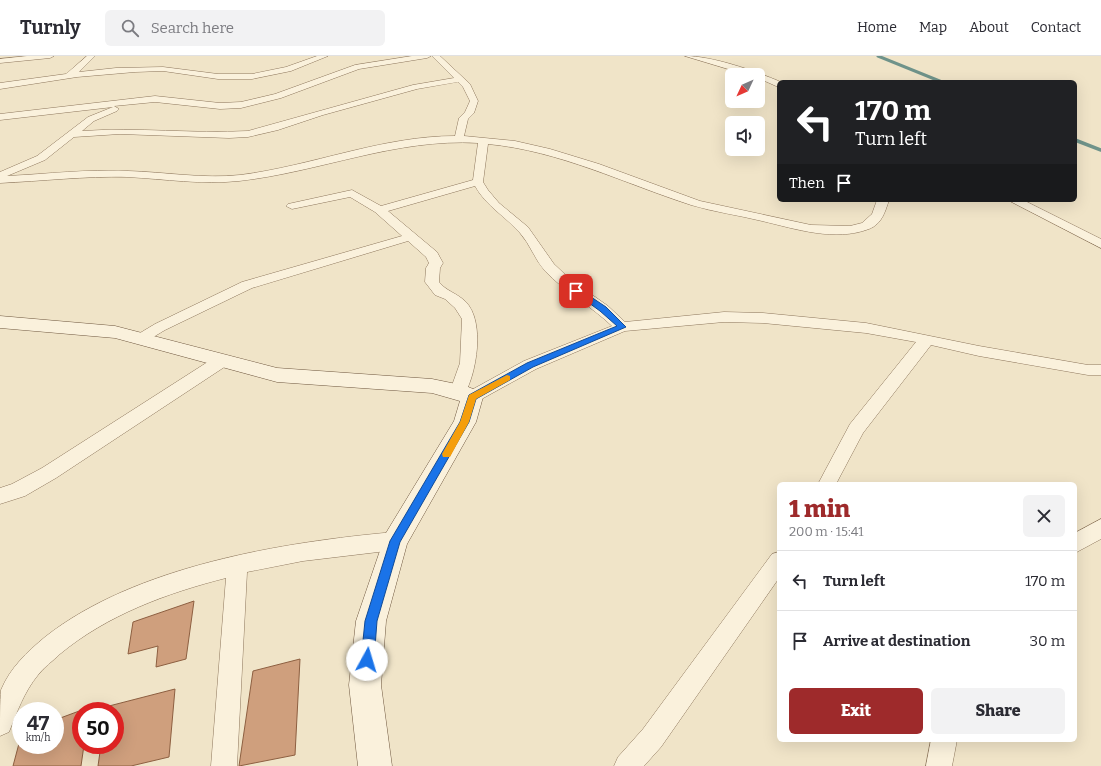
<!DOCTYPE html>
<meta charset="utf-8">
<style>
:root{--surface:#fff;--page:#f2f2f3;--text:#2b2b33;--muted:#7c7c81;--line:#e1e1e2;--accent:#9e2a2b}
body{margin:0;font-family:Bitter,serif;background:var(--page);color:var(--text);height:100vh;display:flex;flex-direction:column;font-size:15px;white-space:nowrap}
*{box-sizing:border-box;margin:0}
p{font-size:13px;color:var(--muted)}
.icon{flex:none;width:22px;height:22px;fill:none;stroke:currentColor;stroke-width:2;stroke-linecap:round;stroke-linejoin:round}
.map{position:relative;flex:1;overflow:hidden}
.sheet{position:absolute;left:777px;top:426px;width:300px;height:260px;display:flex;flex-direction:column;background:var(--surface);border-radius:6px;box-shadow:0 4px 16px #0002}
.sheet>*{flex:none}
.hud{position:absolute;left:777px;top:24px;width:300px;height:122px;border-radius:6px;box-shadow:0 4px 16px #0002;background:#202124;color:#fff;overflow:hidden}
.needle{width:26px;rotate:226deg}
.fabs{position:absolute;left:725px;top:12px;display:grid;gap:8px}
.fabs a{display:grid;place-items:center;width:40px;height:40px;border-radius:6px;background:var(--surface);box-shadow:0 4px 16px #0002;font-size:20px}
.speed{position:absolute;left:12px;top:646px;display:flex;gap:8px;font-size:20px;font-weight:700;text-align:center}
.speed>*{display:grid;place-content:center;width:52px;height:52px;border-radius:50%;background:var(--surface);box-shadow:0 4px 16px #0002;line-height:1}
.speed small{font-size:10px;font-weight:400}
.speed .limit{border:6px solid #d22;background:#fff;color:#111}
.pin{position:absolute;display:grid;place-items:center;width:34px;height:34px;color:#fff;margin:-17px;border-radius:8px;box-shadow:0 2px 6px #0006}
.me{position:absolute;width:44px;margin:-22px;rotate:6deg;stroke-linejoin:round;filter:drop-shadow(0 0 3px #0008)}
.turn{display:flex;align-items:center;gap:14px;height:84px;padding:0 12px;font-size:18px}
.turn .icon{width:52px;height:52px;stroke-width:2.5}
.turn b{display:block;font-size:28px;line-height:34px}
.then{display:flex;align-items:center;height:38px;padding:0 12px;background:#0003;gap:8px;font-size:15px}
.round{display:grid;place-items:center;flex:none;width:42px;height:42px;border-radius:6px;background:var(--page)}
.head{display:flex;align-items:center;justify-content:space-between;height:68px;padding:0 12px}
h1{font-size:24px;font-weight:800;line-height:30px;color:var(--accent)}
.primary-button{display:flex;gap:8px;margin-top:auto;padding:8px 12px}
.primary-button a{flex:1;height:46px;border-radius:6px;background:var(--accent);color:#fff;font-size:16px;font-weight:800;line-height:46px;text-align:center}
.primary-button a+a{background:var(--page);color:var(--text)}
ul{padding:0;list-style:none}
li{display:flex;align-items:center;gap:12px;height:60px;padding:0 12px;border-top:1px solid var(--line)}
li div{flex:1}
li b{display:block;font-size:15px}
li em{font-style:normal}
header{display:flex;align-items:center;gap:24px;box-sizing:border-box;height:56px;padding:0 20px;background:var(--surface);border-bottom:1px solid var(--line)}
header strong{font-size:19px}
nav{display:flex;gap:22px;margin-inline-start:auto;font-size:14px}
.search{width:280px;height:36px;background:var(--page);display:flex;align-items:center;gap:10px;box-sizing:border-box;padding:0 14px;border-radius:6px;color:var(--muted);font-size:15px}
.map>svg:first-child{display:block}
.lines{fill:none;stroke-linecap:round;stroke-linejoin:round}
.stream-far1{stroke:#6f938a;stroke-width:3}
.stream{stroke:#6f938a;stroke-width:3.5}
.building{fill:#cf9f7d;stroke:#8d5f41}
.minor-casing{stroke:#8d765c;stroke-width:1}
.secondary-casing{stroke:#6f573f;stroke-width:1}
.minor{fill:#faf1dc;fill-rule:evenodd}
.secondary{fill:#faf1dc;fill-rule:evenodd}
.route{fill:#1a73e8;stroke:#114b97}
.slow{fill:#f59e0b}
</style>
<header>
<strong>Turnly</strong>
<div class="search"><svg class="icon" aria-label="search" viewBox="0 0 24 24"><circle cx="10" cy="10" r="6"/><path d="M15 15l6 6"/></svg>Search here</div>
<nav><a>Home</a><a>Map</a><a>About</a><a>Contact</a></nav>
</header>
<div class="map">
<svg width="1101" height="710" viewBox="0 0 1101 710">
<rect width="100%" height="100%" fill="#f0e4c8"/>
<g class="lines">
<!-- stream-far1 -->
<polyline class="stream-far1" points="878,0 942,26"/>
<!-- stream -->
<polyline class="stream" points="1075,84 1101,94"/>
</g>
<!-- building -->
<g class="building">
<polygon points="194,545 186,603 156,611 158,590 128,598 133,566"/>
<polygon points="300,603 295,699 239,710 253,615"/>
<polygon points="175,633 169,701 131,710 98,710 101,689 115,689 115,655 108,655 109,650"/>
<polygon points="90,651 90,655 81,655 81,689 84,689 81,710 13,710 21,680 21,689 55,689 55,664"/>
</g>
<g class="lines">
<!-- minor casing -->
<g class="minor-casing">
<g id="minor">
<polygon points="27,0 54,0 50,2 0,7 0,3"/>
<polygon points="87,0 95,0 79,16 116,12 163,11 218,18 252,18 286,11 317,0 328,0 291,15 252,23 218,23 163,15 135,16 77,21 0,33 0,27 66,18"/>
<path d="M 412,0 L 431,0 L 427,2 L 359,13 L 281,42 L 241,52 L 220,53 L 155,46 L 114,50 L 119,53 L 117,55 L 94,65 L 82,75 C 138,71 193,78 248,75 L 413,29 L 454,22 L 432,0 L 440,0 L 470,28 L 478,45 L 474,57 L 468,63 L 464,80 L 515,85 L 550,93 L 599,108 L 700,145 L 811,169 L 850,170 L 862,167 L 872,158 L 877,144 L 889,144 C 885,156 882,168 869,173 C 835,186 796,173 762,165 C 738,159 714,156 691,149 C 623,127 560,95 488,88 L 483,126 L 488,134 L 499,147 L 528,171 L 554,208 L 571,224 L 608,250 L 625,266 L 724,256 L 763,257 L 866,267 L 979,290 L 1088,309 L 1101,309 L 1101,319 L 1088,319 L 979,300 L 931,289 L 863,377 L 836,428 L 818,428 L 850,368 L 916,286 L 866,277 L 763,267 L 724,266 L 625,275 L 536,313 L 478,345 L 472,347 L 466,345 L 464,341 L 466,337 L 524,305 L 612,270 C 591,250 565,236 545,215 C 535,204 530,188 520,177 C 505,160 486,150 475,130 L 388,155 L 437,196 L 443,207 L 440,212 L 439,226 C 446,235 457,237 466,246 C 485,266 477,317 464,339 L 458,341 L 452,339 L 450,335 L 460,307 L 462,263 L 455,252 L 445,243 L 435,239 L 425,226 L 426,212 L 429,207 L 426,201 L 408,185 L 252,232 L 165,274 L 145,286 L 140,288 L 135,286 L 132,283 L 135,280 L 155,268 L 242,226 L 402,180 L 375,156 L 350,141 L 292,153 L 286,150 L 288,148 L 352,134 L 381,150 L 473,124 L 478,87 C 396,82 320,116 239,125 C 202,129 165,123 127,121 C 85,120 42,125 0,127 L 0,116 L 37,100 L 88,61 L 113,51 L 0,64 L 0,58 L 155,40 L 220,47 L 241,46 L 275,38 L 355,9 ZM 458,26 L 463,31 L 470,45 L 465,56 L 459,62 L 455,80 C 382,80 312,110 240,119 C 203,123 165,116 128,115 C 88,113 47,118 7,120 L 45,104 L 74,81 L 120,78 L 229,82 L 248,81 L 278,74 L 323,59 L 417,33 Z"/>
<path d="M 685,0 C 713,0 755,15 781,26 L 779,26 L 779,31 L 776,30 L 758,22 L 758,19 L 748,19 Z"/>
<polygon points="1008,144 1023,144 1101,183 1101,192"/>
<polygon points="223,299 229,300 231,304 229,308 56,422 25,440 0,448 0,432 12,428 42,412 217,300"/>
<polygon points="1101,463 1101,483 1075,497 1075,477"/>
<path d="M 395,476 L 402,479 L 405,485 L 402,491 L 395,494 L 303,505 L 247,516 L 237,710 L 211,710 L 226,522 C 167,537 107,559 60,598 C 53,605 44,611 38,619 C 24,636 17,656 9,676 L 0,680 C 0,668 0,644 1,634 C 10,612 27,596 45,581 C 135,510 283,486 395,476 Z"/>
<polygon points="779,496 779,522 661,691 644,710 614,710 618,701 643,673 772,498"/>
<polygon points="931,684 957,684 952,710 926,710"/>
</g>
</g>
<!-- secondary casing -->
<g class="secondary-casing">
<polygon id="secondary" points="0,260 115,270 277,312 432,323 466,330 480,336 483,341 476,366 407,488 386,565 381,629 392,710 358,710 349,629 356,565 386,477 454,365 460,345 432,337 277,326 115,282 0,272"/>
</g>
<!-- minor -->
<use href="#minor" class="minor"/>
<!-- secondary -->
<use href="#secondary" class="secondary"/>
</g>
<!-- route -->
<polygon class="route" points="574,233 579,233 606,251 626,271 533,311 476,343 469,366 400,486 377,565 374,604 372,608 367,610 363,608 361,604 365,565 390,485 460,366 469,339 527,307 617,270 600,255 574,236"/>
<!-- slow -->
<polygon class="slow" points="507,319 510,320 510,324 476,343 469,366 450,401 443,401 442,398 460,366 469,339"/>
</svg>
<div class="fabs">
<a><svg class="needle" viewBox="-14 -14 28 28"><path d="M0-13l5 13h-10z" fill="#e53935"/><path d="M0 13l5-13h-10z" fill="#7c7c81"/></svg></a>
<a><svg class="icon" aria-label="sound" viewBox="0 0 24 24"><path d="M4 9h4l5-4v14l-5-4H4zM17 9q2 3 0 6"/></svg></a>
</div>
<div class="speed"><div>47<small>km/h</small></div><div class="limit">50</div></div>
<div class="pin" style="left:576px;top:235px;background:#d93025"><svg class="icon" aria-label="arrive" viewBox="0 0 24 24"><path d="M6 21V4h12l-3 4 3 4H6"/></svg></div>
<svg class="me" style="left:367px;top:604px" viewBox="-20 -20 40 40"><circle r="19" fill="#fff"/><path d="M0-13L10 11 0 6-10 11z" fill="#1a73e8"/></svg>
<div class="hud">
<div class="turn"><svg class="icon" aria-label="left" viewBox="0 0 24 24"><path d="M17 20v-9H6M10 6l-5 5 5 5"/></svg><div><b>170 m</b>Turn left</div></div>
<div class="then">Then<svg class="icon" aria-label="arrive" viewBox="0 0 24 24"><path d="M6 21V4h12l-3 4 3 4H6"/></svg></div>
</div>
<section class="sheet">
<div class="head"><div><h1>1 min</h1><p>200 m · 15:41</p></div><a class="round"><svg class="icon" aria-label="close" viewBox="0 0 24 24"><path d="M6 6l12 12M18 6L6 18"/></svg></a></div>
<ul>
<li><svg class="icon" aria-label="left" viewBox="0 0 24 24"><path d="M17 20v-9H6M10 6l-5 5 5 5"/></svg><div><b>Turn left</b></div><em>170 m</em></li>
<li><svg class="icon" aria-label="arrive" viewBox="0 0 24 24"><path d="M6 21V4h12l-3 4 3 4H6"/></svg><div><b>Arrive at destination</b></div><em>30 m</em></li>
</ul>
<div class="primary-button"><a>Exit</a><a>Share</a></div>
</section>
</div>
